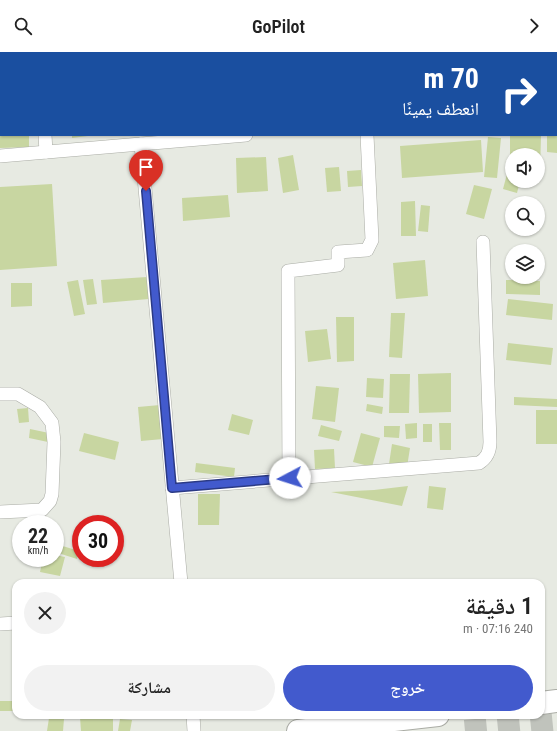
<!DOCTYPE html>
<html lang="ar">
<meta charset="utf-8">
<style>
:root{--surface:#fff;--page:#f2f2f2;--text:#222;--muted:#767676;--accent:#425acd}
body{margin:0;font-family:"Roboto Condensed","Noto Naskh Arabic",sans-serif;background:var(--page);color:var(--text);direction:rtl;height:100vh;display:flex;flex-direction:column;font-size:15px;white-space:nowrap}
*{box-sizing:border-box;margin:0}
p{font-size:13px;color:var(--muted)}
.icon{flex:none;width:22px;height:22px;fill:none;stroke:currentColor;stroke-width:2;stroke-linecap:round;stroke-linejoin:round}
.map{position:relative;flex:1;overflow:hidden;direction:ltr}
.panel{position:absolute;left:12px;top:527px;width:533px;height:140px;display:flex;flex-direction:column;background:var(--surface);border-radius:12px;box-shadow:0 1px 3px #0004;direction:rtl}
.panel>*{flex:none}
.banner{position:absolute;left:0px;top:0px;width:557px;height:84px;box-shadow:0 1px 3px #0004;direction:rtl;background:#1a4fa0;color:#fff;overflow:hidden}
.buttons{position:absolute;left:505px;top:96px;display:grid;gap:8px}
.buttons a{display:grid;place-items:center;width:40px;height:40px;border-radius:50%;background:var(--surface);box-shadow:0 1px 3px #0004;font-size:20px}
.speed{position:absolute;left:12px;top:463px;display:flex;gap:8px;font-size:20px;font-weight:700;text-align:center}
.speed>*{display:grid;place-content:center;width:52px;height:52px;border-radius:50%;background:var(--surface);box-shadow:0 1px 3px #0004;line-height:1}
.speed small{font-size:10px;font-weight:400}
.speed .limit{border:6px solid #d22;background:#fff;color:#111}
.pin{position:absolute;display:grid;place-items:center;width:34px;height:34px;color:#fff;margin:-41px -17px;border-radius:50% 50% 50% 0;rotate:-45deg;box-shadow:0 0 4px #0007}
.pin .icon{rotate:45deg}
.me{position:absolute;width:44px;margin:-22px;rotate:265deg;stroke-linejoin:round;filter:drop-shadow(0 0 3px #0008)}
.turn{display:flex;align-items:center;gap:14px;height:84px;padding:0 12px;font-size:18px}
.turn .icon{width:52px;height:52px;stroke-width:2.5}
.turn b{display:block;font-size:28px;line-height:34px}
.round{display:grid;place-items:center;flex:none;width:42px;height:42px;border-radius:21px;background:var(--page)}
.overview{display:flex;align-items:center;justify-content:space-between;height:68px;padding:0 12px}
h1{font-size:24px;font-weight:600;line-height:30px}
.button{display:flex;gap:8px;margin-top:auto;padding:8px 12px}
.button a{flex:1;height:46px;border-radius:24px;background:var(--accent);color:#fff;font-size:16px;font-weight:600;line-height:46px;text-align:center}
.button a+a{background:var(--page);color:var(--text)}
header{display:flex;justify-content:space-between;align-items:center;height:52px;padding:0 12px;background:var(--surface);font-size:18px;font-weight:600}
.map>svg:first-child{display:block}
.building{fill:#c8d6a1}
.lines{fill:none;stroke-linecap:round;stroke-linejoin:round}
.highway-tunnel{stroke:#c0c3bc;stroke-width:22;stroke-dasharray:22 11;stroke-linecap:butt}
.street-casing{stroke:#aaaca5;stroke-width:14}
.highway-casing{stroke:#aaaca5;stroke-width:24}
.street{stroke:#fff;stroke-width:13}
.highway{stroke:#fff;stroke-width:22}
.route-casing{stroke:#2b3a85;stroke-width:10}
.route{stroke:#425acd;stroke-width:7}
</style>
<header><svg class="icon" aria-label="forward" viewBox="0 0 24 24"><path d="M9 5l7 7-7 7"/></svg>GoPilot<svg class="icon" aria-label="search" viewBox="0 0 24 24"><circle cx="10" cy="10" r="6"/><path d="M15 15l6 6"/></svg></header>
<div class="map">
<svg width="557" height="679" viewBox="0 0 557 679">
<rect width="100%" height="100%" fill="#e7eae2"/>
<!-- building -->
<g class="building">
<polygon points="0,83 29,83 29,95 0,96"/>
<polygon points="72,83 88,83 88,84 72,86"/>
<polygon points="547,83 557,83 557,101 547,100"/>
<polygon points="510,84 541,84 540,120 538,120 538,103 512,103 512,120 510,120"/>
<polygon points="488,85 501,86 497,126 484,125"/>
<polygon points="481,88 483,120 402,126 400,94"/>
<polygon points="293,103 299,138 283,141 278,106"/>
<polygon points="266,105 268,139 237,141 236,106"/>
<polygon points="339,115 341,139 327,140 325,116"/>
<polygon points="361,118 362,134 348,135 347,119"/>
<polygon points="507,122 512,124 512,129 520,129 517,141 503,137"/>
<polygon points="52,132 57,214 0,218 0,135"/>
<polygon points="474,133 492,137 484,167 466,162"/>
<polygon points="228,143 230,165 183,169 182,146"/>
<polygon points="415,149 416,184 401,184 401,150"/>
<polygon points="421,153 430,154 428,180 418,179"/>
<polygon points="425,208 428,244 396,247 393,211"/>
<polygon points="147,225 149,247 103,251 101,228"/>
<polygon points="93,227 97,252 87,253 83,228"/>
<polygon points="78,228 85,262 74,264 67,230"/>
<polygon points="506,228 540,229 540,243 506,242"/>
<polygon points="11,231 32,231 32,254 11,255"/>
<polygon points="508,247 553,252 552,268 506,263"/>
<polygon points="391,261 405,261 402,306 389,305"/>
<polygon points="336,265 354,265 354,309 337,310"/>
<polygon points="327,277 331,307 308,310 305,279"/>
<polygon points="508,291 553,296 551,313 506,308"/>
<polygon points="451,321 451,360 419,361 418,322"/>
<polygon points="390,322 410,322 409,361 389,361"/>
<polygon points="367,326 384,327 383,346 366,345"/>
<polygon points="316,334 339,336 335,370 312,367"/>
<polygon points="514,345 557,347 557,355 514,353"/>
<polygon points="367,352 383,355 382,362 366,359"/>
<polygon points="160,353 163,387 141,389 138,355"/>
<polygon points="28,356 29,370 19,371 17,357"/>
<rect x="536" y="358" width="21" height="34"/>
<polygon points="232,362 253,368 249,383 228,378"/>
<polygon points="417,371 417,386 406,387 405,372"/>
<polygon points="439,371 451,371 451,398 440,398"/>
<rect x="423" y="372" width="9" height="18"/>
<polygon points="321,373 342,379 339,389 318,384"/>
<polygon points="384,374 400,374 399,386 384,385"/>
<polygon points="30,377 49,381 48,390 29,386"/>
<polygon points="84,381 119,390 115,408 79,399"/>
<polygon points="361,381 380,386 372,415 353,410"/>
<polygon points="392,392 410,396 407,415 389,412"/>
<polygon points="334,397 335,416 315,417 314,398"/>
<polygon points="196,411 235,416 234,425 195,420"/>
<polygon points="408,434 402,454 331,440 374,438"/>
<polygon points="429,434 446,436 443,458 427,456"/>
<polygon points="198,442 220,442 219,473 198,473"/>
<polygon points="56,492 79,499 77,507 55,500"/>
<polygon points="55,503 65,505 60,524 40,520 43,506 55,506"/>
<rect x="0" y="649" width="14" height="10"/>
<polygon points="113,664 113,679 81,679 80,665"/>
<polygon points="49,666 64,667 63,679 47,679"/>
<polygon points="120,667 132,668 130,679 118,679"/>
</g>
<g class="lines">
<!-- highway-tunnel -->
<polyline class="highway-tunnel" points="465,679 557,670"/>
<!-- street casing -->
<g class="street-casing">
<g id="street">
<polyline points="40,0 41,1"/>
<polyline points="466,0 466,1"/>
<polyline points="556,58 557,58"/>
<polyline points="45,83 46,100"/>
<polyline points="141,92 181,531"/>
<polyline points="0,104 246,83"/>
<polyline points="0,342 18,342 40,355 52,371 54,390 52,442 50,449 42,458 0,460"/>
<polyline points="289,426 288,219 338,213 338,200 367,198 372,188 367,83"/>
<path d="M 172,436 L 479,411 C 487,406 490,400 490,390 L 483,190"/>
<polyline points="0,572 16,571"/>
<polyline points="193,663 194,679"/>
</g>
</g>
<!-- highway casing -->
<g class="highway-casing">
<g id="highway">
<polyline points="541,651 557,649"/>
<polyline points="298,679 438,663"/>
</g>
</g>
<!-- street -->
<use href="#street" class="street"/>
<!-- highway -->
<use href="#highway" class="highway"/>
</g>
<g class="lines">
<!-- route casing -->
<g class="route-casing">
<polyline id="route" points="146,139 172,436 290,426"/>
</g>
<!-- route -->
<use href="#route" class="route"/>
</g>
</svg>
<div class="buttons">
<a><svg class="icon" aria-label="sound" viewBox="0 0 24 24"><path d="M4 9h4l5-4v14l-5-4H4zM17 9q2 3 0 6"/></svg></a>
<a><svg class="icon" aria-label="search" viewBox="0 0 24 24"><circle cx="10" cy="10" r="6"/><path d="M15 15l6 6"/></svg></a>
<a><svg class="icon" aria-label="layers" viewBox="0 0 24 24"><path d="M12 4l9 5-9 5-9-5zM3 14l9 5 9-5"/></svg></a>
</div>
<div class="speed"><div>22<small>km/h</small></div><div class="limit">30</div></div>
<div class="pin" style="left:146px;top:139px;background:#d93025"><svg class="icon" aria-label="arrive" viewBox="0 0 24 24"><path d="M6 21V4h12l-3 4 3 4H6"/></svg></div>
<svg class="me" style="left:290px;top:426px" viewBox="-20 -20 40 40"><circle r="19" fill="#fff"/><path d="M0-13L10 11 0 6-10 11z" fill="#425acd"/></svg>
<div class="banner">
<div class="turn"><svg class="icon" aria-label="right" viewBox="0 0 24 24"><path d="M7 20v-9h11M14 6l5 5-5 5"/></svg><div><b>70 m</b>انعطف يمينًا</div></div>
</div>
<section class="panel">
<div class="overview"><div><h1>1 دقيقة</h1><p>240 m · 07:16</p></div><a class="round"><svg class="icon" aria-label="close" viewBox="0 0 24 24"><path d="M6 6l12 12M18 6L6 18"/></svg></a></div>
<div class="button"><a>خروج</a><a>مشاركة</a></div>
</section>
</div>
